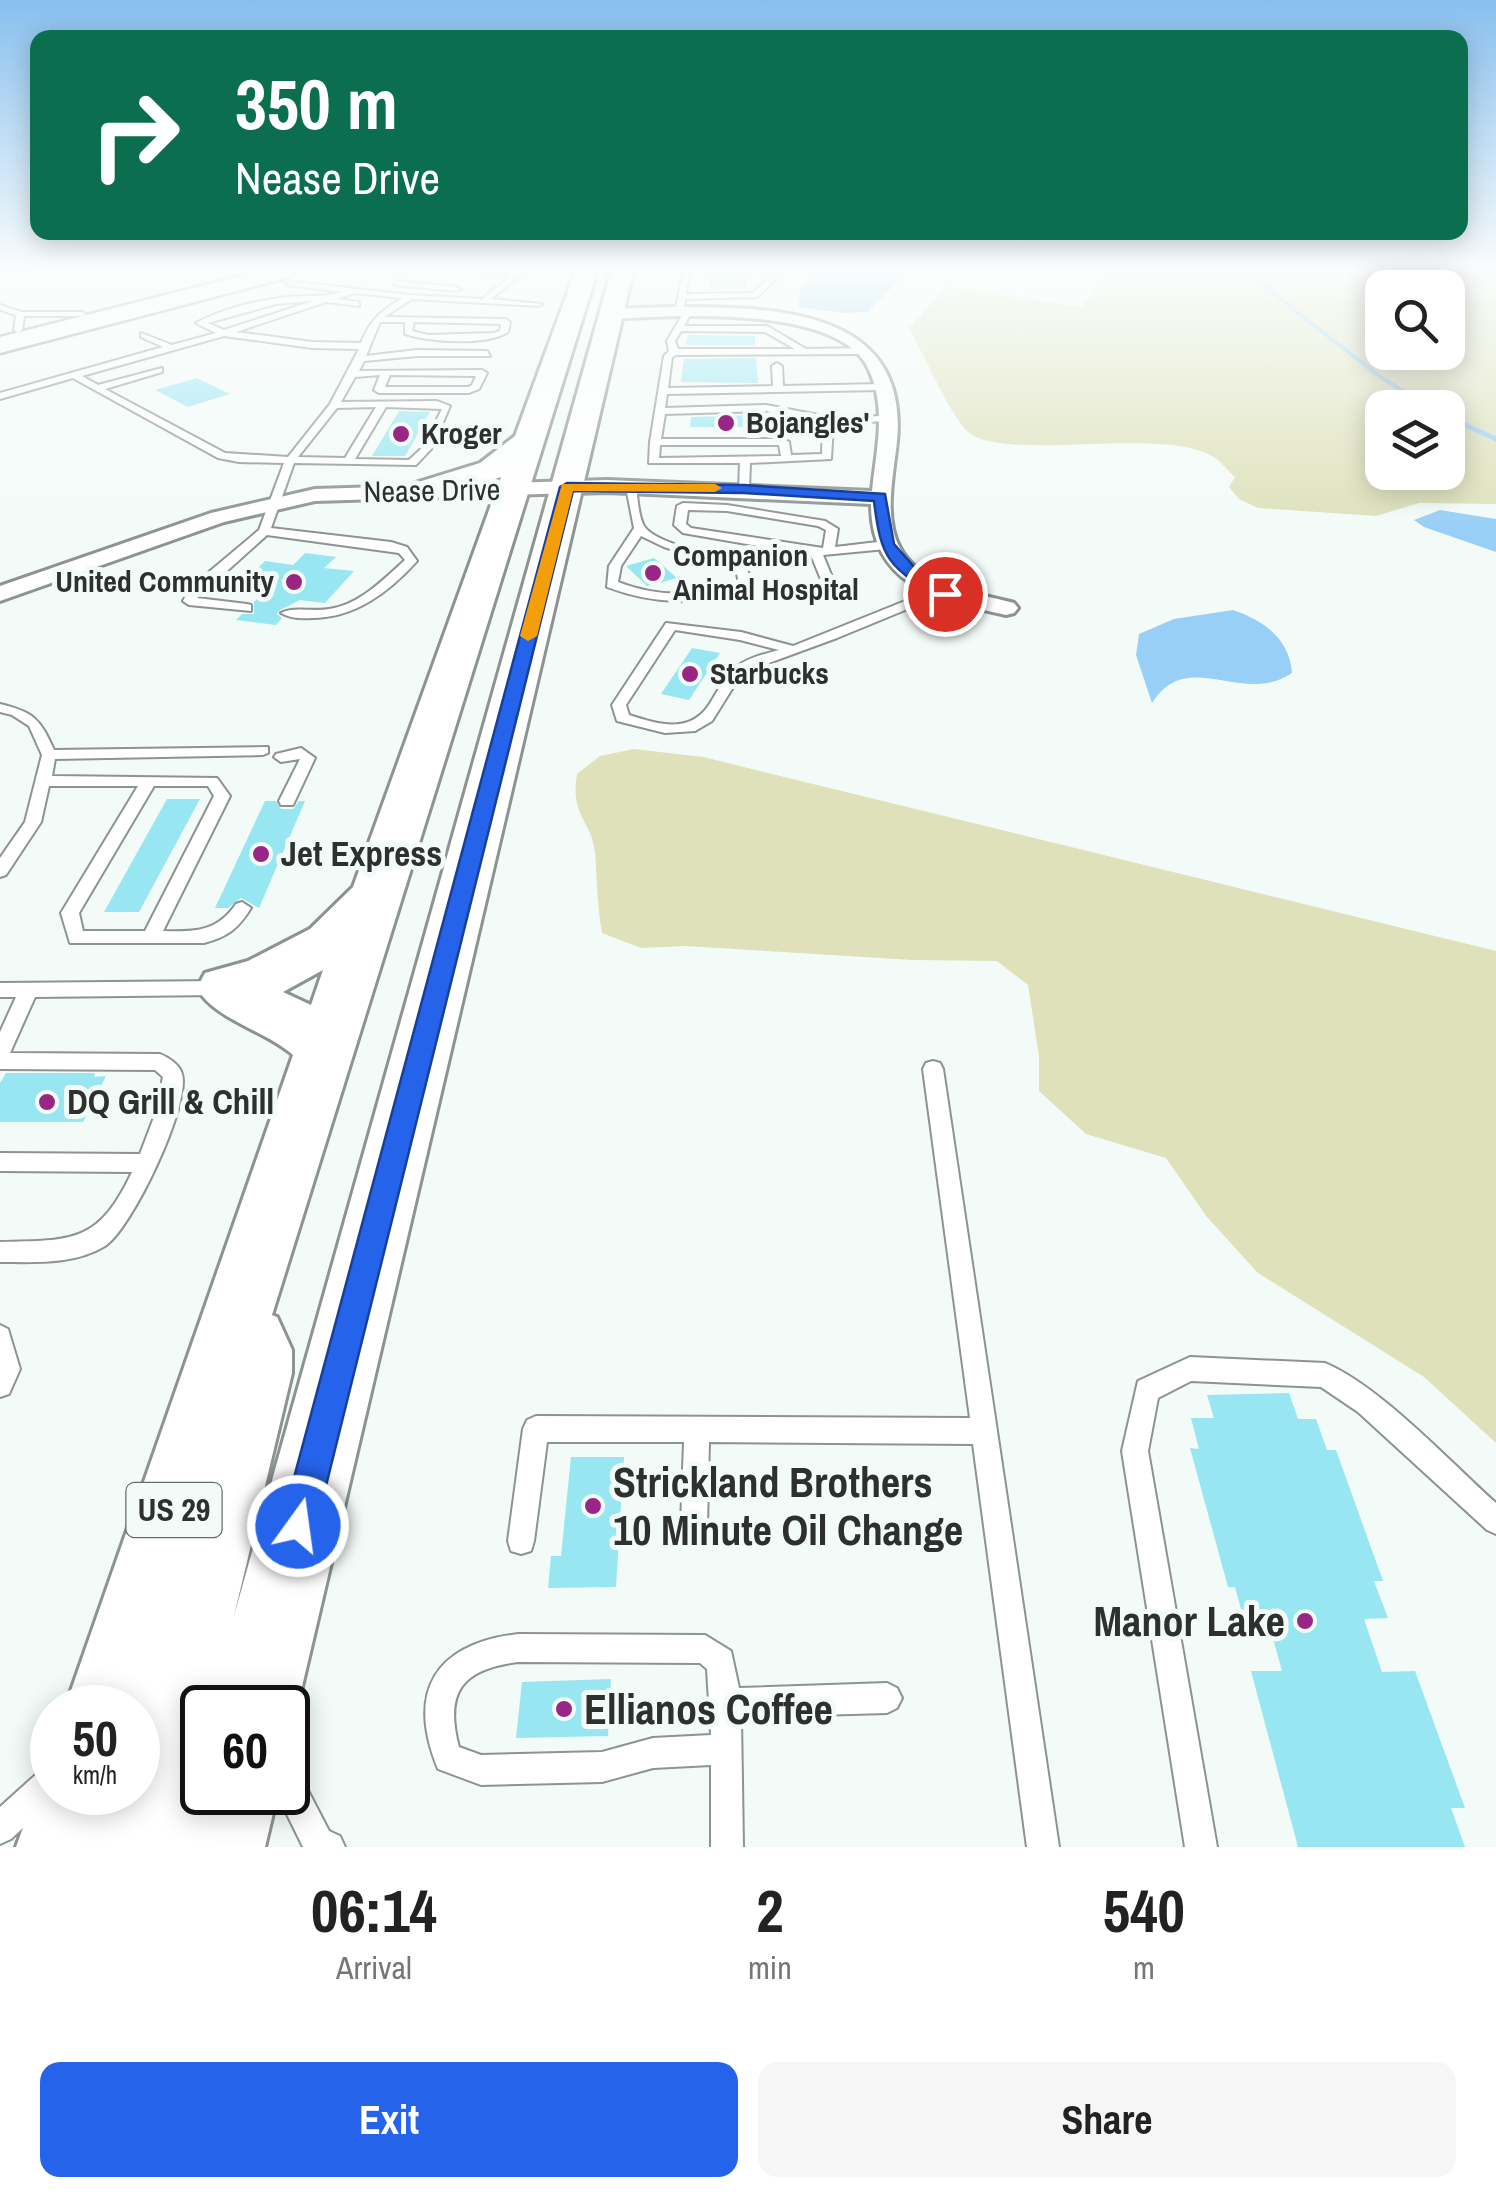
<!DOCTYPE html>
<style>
:root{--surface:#fff;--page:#f6f6f6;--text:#222;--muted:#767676;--accent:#2563eb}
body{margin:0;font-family:"Archivo Narrow",sans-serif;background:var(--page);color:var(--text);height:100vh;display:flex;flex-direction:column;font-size:38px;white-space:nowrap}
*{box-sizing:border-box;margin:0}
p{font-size:32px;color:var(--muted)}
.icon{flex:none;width:55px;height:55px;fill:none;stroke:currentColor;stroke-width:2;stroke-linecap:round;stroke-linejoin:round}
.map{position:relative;height:1847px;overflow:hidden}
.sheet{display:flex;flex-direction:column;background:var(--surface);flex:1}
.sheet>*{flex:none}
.hud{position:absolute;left:30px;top:30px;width:1438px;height:210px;border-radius:20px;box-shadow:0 5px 25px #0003;background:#0b6e4f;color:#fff;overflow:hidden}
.controls{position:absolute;left:1365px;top:270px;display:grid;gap:20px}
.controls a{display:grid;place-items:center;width:100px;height:100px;border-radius:20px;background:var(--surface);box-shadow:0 5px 25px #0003;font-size:50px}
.speed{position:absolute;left:30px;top:1685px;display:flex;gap:20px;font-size:50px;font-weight:700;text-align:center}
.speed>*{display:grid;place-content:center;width:130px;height:130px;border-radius:50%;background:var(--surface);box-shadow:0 5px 25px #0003;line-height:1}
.speed small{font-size:25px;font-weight:400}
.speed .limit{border:5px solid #111;border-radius:15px;background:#fff;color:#111}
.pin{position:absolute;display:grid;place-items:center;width:85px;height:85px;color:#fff;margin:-42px;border:5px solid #fff;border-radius:50%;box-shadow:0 2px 10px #0007}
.me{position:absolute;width:110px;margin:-55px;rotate:14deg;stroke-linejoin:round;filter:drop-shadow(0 0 8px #0008)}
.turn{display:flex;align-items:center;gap:35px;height:210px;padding:0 40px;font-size:45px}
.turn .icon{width:130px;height:130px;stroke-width:2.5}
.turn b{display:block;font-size:70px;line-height:85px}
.eta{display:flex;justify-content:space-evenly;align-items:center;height:170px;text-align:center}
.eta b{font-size:60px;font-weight:800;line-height:70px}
.button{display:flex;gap:20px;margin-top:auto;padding:20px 40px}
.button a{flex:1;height:115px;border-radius:20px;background:var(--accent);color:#fff;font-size:40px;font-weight:800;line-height:115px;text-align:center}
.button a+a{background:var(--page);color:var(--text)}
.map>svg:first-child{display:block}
.green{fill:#dee1ba;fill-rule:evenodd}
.water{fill:#98cff6}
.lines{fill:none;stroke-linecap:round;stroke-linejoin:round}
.stream-far1{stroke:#98cff6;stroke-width:4}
.stream{stroke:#98cff6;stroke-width:5}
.building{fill:#97e6f2}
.service-casing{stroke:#8c9391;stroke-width:4}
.minor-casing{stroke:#8c9391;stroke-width:6}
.primary-casing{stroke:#8c9391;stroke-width:6}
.trunk-casing{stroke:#8c9391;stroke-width:5}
.service{fill:#fff;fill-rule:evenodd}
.minor{fill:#fff;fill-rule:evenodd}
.primary{fill:#fff;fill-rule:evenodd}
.trunk{fill:#fff;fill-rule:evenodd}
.route{fill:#2563eb;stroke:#184099;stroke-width:2.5}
.slow{fill:#f59e0b}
.poi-dot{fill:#992684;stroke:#f3fbf8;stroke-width:4}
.labels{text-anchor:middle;stroke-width:10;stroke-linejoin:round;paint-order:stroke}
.far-poi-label{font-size:30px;font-weight:bold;fill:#2d302f;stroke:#f3fbf8;text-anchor:start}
.far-street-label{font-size:30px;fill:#2d302f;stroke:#f3fbf8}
.shield{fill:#f3fbf8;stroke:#686d6b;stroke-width:2.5}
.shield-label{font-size:32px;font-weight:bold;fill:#2d302f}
.poi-label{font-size:35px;font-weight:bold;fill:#2d302f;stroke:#f3fbf8;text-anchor:start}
.near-poi-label{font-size:42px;font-weight:bold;fill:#2d302f;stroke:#f3fbf8;text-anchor:start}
</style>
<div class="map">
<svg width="1496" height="1847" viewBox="0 0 1496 1847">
<rect width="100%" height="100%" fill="#f3fbf8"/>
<!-- green -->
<g class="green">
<path d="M 1107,272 L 1496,272 L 1496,504 L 1419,503 L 1376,516 L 1258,508 L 1239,499 L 1229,487 L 1235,477 C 1228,471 1221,461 1212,456 C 1159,425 995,465 965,429 C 945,405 925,356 909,328 L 946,287 L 1082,307 ZM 1382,288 L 1448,288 L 1448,352 L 1382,352 ZM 1382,408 L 1448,408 L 1448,472 L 1382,472 Z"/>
<path d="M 634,749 L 703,757 L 1496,951 L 1496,1443 L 1424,1377 L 1258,1273 L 1207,1217 L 1166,1158 L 1086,1134 L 1039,1091 L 1039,1056 L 1028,985 L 997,961 L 913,960 L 685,946 L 641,948 L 602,933 C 597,905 597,879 595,852 C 591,819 570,817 577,774 L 600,756 Z"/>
</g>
<!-- water -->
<g class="water">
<polygon points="821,272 908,272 867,312 844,313 799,307 800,288"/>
<polygon points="1440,510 1496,519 1496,552 1424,527 1414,520"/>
<path d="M 1233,610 C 1263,620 1290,639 1292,673 C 1242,707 1188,646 1152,703 L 1136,655 L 1139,634 L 1174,619 Z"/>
</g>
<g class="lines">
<!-- stream-far1 -->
<polyline class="stream-far1" points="1251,272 1261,284 1379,376 1427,406"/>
<!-- stream -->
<g class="stream">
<polyline points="1423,404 1429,408"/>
<polyline points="1448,417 1496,439"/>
</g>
</g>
<!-- building -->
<g class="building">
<polygon points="711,272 746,272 746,289 709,290"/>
<polygon points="688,335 755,336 755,345 686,345"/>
<polygon points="756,358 758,383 681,382 684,359"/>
<polygon points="197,378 230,394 188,407 155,390"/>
<polygon points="399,411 430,412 405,456 372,456"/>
<polygon points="760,415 761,427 690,427 691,417"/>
<polygon points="305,553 336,557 324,568 354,571 325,603 300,600 280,610 277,614 282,618 276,625 236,620 242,614 254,614 254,602 261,595 233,592 265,561 293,565"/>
<polygon points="654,558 677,578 647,586 626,566"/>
<polygon points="692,648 720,653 689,700 661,694"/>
<polygon points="167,799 200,799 139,912 104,912"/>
<polygon points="265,801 276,801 281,809 293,809 299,801 305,801 259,908 241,898 228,908 215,908"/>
<polygon points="6,1073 95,1073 94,1077 106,1076 83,1122 0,1122 0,1083"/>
<polygon points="1289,1393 1298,1419 1316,1419 1327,1450 1336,1450 1383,1581 1374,1581 1388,1618 1364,1619 1382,1672 1415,1671 1465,1808 1451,1808 1465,1847 1298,1847 1251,1671 1282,1671 1269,1624 1245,1624 1235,1587 1228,1587 1190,1448 1199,1449 1191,1418 1214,1418 1207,1395"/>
<polygon points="571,1457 624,1457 616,1587 548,1588 551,1556 561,1556"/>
<polygon points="611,1679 608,1736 516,1738 522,1682"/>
</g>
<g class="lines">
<!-- service casing -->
<g class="service-casing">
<g id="service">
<path d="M 486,272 L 524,272 L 491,299 L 542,304 L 538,306 L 412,299 L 384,317 L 506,319 L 510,322 L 508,332 C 486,346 430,342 405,334 L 405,322 L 380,322 L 366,356 L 417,350 L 487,351 L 490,356 L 417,356 L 364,361 L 359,371 L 482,370 L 487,373 L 479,389 L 469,393 L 379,393 L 374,390 L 380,375 L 355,377 L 341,402 L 437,401 L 450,406 L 432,448 L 416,465 L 294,463 L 271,528 L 391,542 L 407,547 L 417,561 C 389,592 355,618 312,618 C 301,619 290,618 281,613 C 293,606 313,612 329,609 C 359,605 383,580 405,560 L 399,553 L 267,535 L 197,598 L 247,604 L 251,605 L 251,611 L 189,605 L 183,601 L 190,588 L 259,530 L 284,463 L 239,462 L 218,458 L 73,378 L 0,399 L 0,393 L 163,347 L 141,337 L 141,333 L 172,345 L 216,333 L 196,323 C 222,309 258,300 288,297 C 307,295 324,298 343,292 L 288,285 L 285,281 L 410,295 L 482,299 L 511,276 ZM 355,293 L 402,298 C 381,311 370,320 361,343 L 312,342 L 236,332 L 326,302 L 359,306 L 359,302 L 337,299 ZM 313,301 L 224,330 L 208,323 L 276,304 ZM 414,322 L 501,324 L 500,331 L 494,333 L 428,335 L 412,331 ZM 224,336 L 312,348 L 359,349 L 330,404 L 288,457 L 225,453 L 105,389 L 162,372 L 162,368 L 98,385 L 82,376 ZM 390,375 L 476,376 L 472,385 L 468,387 L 385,387 ZM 376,407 L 345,458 L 298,457 L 337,408 ZM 386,407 L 442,409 L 423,447 L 409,460 L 355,459 Z"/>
<path d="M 683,272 L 690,272 L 686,294 L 752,293 L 776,272 L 784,272 L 757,297 L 685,299 L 684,308 L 689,317 L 684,326 L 767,326 L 806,349 L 866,348 L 870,351 L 866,354 L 676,355 L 672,357 L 668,388 L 773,386 L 772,366 L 777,363 L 782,366 L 783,386 L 881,384 L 886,387 L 881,390 L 667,394 L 665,408 L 766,405 L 829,417 L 889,416 L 894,419 L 892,421 L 833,423 L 831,459 L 750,463 L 749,489 L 744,492 L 739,489 L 740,463 L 649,463 L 650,442 L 664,356 L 669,351 L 667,341 L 681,317 L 676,308 ZM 681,331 L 765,332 L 795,349 L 678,349 L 675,341 ZM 766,411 L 823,422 L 822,454 L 791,455 L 789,442 L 784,439 L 661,439 L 665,414 ZM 660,445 L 779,445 L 781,456 L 659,458 Z"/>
<polygon points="397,281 457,287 461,289 457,291 394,285"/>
<polygon points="0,305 21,312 82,312 86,314 82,316 24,316 22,330 18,333 14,330 16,315 0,310"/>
<path d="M 631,484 L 636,487 C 638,499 638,515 644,526 C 656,545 724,557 746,565 L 752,585 L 750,588 C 703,606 654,605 607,587 L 609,566 L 634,528 L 626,487 ZM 641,536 L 664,547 L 736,570 L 739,583 C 700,598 657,597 618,582 L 621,566 Z"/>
<path d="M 683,503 L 727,505 L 825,521 L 838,529 L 835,547 L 886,541 L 892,545 L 886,549 L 823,555 L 839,594 L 833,598 L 827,594 L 811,555 L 683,533 L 674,525 L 677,506 ZM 688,510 L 727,511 L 818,526 L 826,530 L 823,548 L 691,528 L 686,524 Z"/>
<path d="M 940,587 L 946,591 L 944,594 L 837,638 L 750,670 L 737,681 L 712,721 L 695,731 L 665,733 L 617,721 L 612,705 L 666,623 L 741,632 L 793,646 ZM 675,630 L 740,640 L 779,650 C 764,654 747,658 735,668 C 725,676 719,689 712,700 C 693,735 660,725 629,715 L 626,705 Z"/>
<path d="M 0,704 C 34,712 40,719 54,750 L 268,747 L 268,753 L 263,755 L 55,759 L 52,776 L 217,778 L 230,796 L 163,931 C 194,932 217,932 236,904 L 242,902 L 251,908 C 238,929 227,937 204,943 L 70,943 L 61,913 L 138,786 L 49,786 L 41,822 L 6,875 L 0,877 L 0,858 L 25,822 L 42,755 L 29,726 L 12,715 L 0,712 ZM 154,786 L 208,786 L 214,796 L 145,931 L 83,931 L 79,913 Z"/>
<polygon points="301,748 315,758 293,805 281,805 279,801 300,759 281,762 274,757 276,754"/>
<path d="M 219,981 L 226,983 L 228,988 L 226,993 L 219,995 L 35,997 L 10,1053 L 160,1054 C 168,1057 180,1065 182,1074 C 191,1104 132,1229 105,1246 C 74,1265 35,1262 0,1262 L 0,1242 C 73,1240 98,1244 132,1172 L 0,1171 L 0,1153 L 140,1154 L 156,1112 L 163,1077 L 155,1070 L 0,1069 L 0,1032 L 16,997 L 0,997 L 0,983 Z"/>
<polygon points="933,1061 940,1063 943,1069 1059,1847 1027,1847 973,1444 709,1442 707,1525 703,1534 694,1538 685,1534 681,1525 684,1442 547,1442 534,1541 531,1551 521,1554 511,1551 508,1541 523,1429 527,1420 536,1416 970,1418 923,1069 926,1063"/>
<polygon points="0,1325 8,1329 20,1369 9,1394 0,1397"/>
<path d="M 1190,1357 L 1325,1363 C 1380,1386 1450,1462 1496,1503 L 1496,1534 L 1487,1530 L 1358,1412 L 1321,1387 L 1191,1381 L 1158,1398 L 1148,1451 L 1217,1847 L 1185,1847 L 1122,1451 L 1138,1381 Z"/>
<path d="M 518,1634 L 705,1635 L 731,1651 L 739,1688 L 887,1683 L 897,1688 L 902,1698 L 897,1708 L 887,1713 L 741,1717 L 743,1847 L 711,1847 L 711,1765 L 653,1768 L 602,1782 L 481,1785 L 438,1769 C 406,1691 435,1644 518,1634 ZM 518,1662 L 700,1663 L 707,1669 L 711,1735 L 653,1738 L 602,1752 L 481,1755 L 459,1747 C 444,1691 463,1669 518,1662 Z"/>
<polygon points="52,1766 52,1792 62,1792 11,1839 0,1844 0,1807 41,1770"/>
<polygon points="288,1769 299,1773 329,1831 340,1836 345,1847 303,1847 276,1792 288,1792"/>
</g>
</g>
<!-- minor casing -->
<g class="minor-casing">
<path id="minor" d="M 671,307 C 768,307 910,306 897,441 C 894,473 883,518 900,548 C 921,587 976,593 1014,603 L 1018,608 L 1014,613 L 1006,615 C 939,600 871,587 871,504 L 607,492 L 315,501 L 224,522 L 0,601 L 0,586 L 211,513 L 315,489 L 607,480 L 872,491 C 876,450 887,410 869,370 C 840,303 670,316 609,319 L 601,314 L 609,309 Z"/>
</g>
<!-- primary casing -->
<g class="primary-casing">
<path id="primary" d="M 575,272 L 597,272 L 272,1315 L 277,1317 L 292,1350 L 292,1373 L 234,1616 L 611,272 L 633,272 L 297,1708 L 288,1731 L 288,1708 L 202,1708 L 202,1792 L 278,1792 L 265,1847 L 16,1847 L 48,1759 L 52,1758 L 52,1792 L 138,1792 L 138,1708 L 65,1708 L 293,1055 C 265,1030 215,1020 197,988 L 205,973 L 248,961 L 310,929 L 353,887 L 501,477 L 424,501 L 412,498 L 408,491 L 412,484 L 480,463 L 515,436 ZM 323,970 L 311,1005 L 283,992 Z"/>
</g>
<!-- trunk casing -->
<g class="trunk-casing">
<polygon id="trunk" points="256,272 294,272 290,277 0,353 0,337"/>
</g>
<!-- service -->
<use href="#service" class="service"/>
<!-- minor -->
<use href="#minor" class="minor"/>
<!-- primary -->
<use href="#primary" class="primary"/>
<!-- trunk -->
<use href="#trunk" class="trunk"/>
</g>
<!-- sky -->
<linearGradient id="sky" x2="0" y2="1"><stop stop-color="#88bfee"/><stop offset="0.51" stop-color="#fafdfc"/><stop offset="1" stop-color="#fafdfc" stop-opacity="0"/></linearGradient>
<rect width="1496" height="530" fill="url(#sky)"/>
<!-- route -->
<path class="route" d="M 567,483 L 744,485 L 885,494 L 894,544 L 917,570 L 953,594 L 939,597 C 889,567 881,560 874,501 L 744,493 L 573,491 L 316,1526 L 311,1539 L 298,1544 L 286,1539 L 281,1526 L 560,487 Z"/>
<!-- slow -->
<polygon class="slow" points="562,484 715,484 722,488 715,492 573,491 537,636 528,641 520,636"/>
<!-- markers -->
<g class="poi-dot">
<circle cx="726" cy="423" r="10"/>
<circle cx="401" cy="434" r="10"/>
<circle cx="653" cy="573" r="10"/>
<circle cx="294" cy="582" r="10"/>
<circle cx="690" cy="674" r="10"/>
<circle cx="261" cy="854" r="10"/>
<circle cx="47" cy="1102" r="10"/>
<circle cx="593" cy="1506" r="10"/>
<circle cx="1305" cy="1621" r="10"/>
<circle cx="564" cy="1709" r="10"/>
</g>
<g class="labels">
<!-- far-poi labels -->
<g class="far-poi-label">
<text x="746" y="433">Bojangles'</text>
<text x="421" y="444">Kroger</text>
<text x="673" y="566">Companion<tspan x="673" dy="34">Animal Hospital</tspan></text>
<text x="274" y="592" text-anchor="end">United Community</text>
<text x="710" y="684">Starbucks</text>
</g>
<!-- far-street labels -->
<g class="far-street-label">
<text transform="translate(432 491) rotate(-1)" y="10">Nease Drive</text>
</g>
<!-- shield labels -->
<rect class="shield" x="126.5" y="1483" width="95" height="54" rx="8"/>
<g class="shield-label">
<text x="174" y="1521">US 29</text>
</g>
<!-- poi labels -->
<g class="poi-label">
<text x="281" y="866">Jet Express</text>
<text x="67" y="1114">DQ Grill &amp; Chill</text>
</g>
<!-- near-poi labels -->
<g class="near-poi-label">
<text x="613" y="1497">Strickland Brothers<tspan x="613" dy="48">10 Minute Oil Change</tspan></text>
<text x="1285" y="1636" text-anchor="end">Manor Lake</text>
<text x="584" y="1724">Ellianos Coffee</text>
</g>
</g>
</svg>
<div class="controls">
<a><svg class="icon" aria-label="search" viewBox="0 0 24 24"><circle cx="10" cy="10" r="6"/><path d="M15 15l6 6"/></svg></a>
<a><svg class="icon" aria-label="layers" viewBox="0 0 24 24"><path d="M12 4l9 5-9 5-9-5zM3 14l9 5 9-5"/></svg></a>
</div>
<div class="speed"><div>50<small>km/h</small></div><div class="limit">60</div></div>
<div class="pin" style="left:945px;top:594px;background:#d93025"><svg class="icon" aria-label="arrive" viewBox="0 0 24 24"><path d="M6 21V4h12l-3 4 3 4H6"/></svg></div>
<svg class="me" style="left:298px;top:1526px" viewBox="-20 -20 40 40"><circle r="17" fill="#2563eb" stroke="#fff" stroke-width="3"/><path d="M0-11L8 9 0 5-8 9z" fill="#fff"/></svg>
<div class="hud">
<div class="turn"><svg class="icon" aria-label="right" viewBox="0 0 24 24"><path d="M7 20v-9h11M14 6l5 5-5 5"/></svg><div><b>350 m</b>Nease Drive</div></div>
</div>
</div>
<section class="sheet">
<div class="eta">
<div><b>06:14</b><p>Arrival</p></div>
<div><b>2</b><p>min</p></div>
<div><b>540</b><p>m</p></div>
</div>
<div class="button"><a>Exit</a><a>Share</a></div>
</section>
